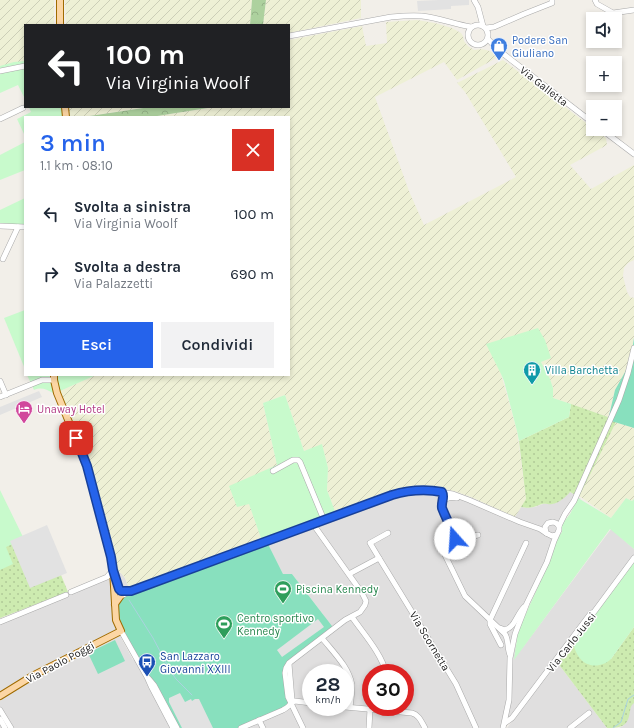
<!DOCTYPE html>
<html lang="it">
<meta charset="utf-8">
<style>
:root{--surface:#fff;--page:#f2f2f3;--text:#1f2937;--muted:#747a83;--accent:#2563eb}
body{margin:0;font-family:Karla,sans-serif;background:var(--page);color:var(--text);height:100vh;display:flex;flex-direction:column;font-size:15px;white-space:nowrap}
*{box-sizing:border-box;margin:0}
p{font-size:13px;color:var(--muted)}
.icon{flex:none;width:22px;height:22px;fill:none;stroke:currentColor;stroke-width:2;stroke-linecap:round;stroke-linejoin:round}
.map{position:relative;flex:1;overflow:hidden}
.panel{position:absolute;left:24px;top:116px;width:266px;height:260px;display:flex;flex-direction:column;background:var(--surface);border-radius:0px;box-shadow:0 2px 6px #0003}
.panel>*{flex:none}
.top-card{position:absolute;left:24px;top:24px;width:266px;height:84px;border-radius:0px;box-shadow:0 2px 6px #0003;background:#202124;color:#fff;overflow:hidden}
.buttons{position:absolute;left:586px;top:12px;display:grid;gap:8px}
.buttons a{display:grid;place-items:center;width:36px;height:36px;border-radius:0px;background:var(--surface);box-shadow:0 2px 6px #0003;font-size:20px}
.speed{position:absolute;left:302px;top:664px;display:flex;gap:8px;font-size:20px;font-weight:700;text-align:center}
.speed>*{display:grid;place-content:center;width:52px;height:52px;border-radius:50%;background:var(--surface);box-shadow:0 2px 6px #0003;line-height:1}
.speed small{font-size:10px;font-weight:400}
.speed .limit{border:6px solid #d22;background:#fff;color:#111}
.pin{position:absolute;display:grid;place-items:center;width:34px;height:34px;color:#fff;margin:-17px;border-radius:8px;box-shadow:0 2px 6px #0006}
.me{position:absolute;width:44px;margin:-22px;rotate:341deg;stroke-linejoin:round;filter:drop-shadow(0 0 3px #0008)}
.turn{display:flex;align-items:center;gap:14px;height:84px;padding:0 16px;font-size:18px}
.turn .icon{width:52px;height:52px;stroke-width:2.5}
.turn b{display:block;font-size:28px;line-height:34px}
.round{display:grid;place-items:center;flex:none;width:42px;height:42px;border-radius:0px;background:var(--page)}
.overview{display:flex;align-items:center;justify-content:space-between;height:68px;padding:0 16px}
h1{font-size:24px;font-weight:600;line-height:30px;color:var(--accent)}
.action{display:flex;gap:8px;margin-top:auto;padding:8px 16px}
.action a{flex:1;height:46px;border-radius:0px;background:var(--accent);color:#fff;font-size:16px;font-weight:600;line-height:46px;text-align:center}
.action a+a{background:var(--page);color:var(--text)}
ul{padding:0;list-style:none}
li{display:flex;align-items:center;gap:12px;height:60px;padding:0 16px}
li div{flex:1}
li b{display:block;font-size:15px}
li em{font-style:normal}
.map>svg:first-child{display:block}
.residential{fill:#e0dfdf;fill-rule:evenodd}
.farmland{fill:url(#farmland-furrows)}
.grass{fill:url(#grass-dots)}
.forest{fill:url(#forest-crowns)}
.park{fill:#c8facc}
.pitch{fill:#88e0be}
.parking{fill:#e2e2e2}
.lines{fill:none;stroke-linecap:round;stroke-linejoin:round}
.stream{stroke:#aad3df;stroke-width:1}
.minor-casing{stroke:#a9a9a9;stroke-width:6}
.major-casing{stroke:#a06b00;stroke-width:8}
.minor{stroke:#fff;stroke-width:5}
.major{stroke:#fcd6a4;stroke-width:6}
.route-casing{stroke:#184099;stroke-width:10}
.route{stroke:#2563eb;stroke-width:7}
.labels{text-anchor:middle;stroke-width:3;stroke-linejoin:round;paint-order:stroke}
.shop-label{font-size:11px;fill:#366cbe;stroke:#fff;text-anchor:start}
.street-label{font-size:11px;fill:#222;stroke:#fff}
.culture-label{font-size:11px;fill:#0d838f;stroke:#fff;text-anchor:start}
.hotel-label{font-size:11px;fill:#b23c85;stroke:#fff;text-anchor:start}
.leisure-label{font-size:11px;fill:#27864d;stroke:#fff;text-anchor:start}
.transit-label{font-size:11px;fill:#164399;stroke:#fff;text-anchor:start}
</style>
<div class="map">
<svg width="634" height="728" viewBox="0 0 634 728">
<defs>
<pattern id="farmland-furrows" width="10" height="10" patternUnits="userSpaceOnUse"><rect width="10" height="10" fill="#eef0d5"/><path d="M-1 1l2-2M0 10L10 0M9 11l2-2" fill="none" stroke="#ccceb7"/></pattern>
<pattern id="grass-dots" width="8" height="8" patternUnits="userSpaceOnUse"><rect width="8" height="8" fill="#cdebb0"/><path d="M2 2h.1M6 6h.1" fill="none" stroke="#b0c997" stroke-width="1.8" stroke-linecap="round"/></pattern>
<pattern id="forest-crowns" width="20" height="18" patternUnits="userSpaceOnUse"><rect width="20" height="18" fill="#add19e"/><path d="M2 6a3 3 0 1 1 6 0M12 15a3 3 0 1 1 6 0" fill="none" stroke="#95b388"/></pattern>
</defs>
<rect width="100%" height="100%" fill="#f2efe9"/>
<!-- residential -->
<g class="residential">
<path d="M 417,487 L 429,487 L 446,489 L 471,497 L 514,517 L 521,507 L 528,508 L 535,507 L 543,504 L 552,504 L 559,501 L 570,492 L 581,499 L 573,502 L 555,539 L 513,645 L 521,650 L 611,529 L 634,549 L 634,561 L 557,662 L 607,728 L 507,728 L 518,713 L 506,721 L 504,728 L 230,728 L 281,666 L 332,629 L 322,613 L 292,574 L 283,574 L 267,542 L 406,489 ZM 311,673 L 345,673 L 345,707 L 311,707 ZM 371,673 L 405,673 L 405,707 L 371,707 Z"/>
<polygon points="117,571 121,573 125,578 129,588 119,594 120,631 49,668 0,698 0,619 87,584"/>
<polygon points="120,636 133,660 137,658 174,728 0,728 0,701 24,685"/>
<polygon points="634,699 634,728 619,728 623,726 631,702"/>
</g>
<!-- farmland -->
<g class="farmland">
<polygon points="0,0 54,0 54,25 25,25 25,64 0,69"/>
<polygon points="65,0 252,0 250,25 66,25"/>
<polygon points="266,0 361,0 361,18 289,33 289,25 263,25"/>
<polygon points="417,20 435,23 452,28 461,33 463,36 464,41 468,46 474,50 482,49 490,51 498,57 457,80 444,62 375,97 409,191 424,225 516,177 465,92 457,83 503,60 606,138 607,145 570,165 591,189 634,165 634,260 628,263 624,268 623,276 627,292 630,297 634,298 634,338 630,363 615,390 608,417 553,398 553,388 550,379 541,362 551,357 501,374 517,431 526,499 515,517 471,497 457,492 446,489 429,487 417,487 394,491 336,514 327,490 328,468 322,445 304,451 285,395 263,403 277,465 249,503 262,541 129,588 125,578 121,573 117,571 114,552 100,506 89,463 60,391 96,375 289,375 289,117 151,117 214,107 289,107 289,40 362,26 366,46 387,43 386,22"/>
<polygon points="68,107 150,107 83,117 70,117"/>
<polygon points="616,422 634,428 634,499 632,501 626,498 611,518 579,496"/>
</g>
<!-- grass -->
<g class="grass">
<path d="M 571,404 L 608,417 L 608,420 L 616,422 L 579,497 L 570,492 C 566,497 559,503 552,504 C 549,505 546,503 542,504 C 533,507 531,509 521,507 L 526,499 L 519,441 L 569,417 Z"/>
<polygon points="10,541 61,575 68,592 0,618 0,545"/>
<path d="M 634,627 L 634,703 C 631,706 631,706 630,711 C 628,727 621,728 607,728 L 557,662 L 573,641 L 611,659 Z"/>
</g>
<!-- forest -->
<g class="forest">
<polygon points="252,0 266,0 263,25 250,25"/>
<polygon points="150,107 214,107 151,117 83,117"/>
</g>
<!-- park -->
<g class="park">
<polygon points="25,61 25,99 18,85 0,93 0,66 14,62"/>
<polygon points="29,107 68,107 70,117 25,117 25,136 17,119 31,112"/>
<polygon points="25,142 25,170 0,180 0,155"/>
<polygon points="25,198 25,227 0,227 0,210"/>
<polygon points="25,310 25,369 4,318"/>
<polygon points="538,328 545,340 551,358 541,362 550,379 553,388 553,398 571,404 569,417 519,441 517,431 504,381 501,374 486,344"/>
<path d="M 27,375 L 96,375 L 60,391 L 53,393 C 46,389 41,387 34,390 Z"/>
<polygon points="285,395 304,451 322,444 328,468 327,490 336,514 262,541 249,504 237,507 229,486 277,465 263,403"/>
<polygon points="0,490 24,539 6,547 13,564 0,570"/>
<polygon points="578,498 611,518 626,498 632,501 634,499 634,549 610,529 514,660 518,631 552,556 556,540 562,532 562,524 570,514"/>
<path d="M 634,561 L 634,627 L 611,659 C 602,668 586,668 579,657 C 575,652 574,646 573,641 Z"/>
</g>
<!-- pitch -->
<g class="pitch">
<polygon points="634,338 634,428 608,420 615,390 630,363"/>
<polygon points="267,542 283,574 292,574 335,630 298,658 291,665 292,704 242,728 174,728 120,631 117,605 121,599 132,592"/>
<polygon points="115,640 125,661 98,674 88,653"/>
</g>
<!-- parking -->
<g class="parking">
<polygon points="439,0 469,0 469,5 451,6 451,9 418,11 417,1"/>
<polygon points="39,391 42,397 0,415 0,407"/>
<polygon points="47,525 67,573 30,588 10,541"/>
<polygon points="318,619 324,627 282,657 277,650"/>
<polygon points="82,653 85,654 52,671 51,669"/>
<polygon points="180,693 185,702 191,699 192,701 195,699 199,699 213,728 182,728 169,702 169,698"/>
</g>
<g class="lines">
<!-- stream -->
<g class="stream">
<polyline points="129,600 153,638 171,672 176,679 192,695"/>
<polyline points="613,728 621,722 628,699 634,695"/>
</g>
<!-- minor casing -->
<g class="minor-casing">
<g id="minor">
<polyline points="474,0 478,7 483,26"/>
<polyline points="595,0 597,4 613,13 634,10"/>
<circle cx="478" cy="35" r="10"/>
<polyline points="486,28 494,27 524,14 552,3 552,0"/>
<path d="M 289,36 L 391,17 C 401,16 411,15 422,16 C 439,18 454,24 471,27"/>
<polyline points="488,39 497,49 593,123"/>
<polyline points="0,71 25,66"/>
<polyline points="0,119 23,108"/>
<polyline points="601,129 634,154"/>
<polyline points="0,226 25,227"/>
<polyline points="3,259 18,227"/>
<polyline points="0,381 6,395"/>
<polyline points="0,397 42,380 54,380"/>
<polyline points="273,471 293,460 298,460 300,462 324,520"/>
<path d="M 442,492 L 440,496 L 440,503 L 455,536 L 454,541 L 444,546 L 443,549 L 445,555 L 465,596 L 505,634 C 509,640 507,648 510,655"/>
<path d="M 442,503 C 446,497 451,497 457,498"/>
<polyline points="559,526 565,514 574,501 619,400 628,373 634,348"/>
<polyline points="455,539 461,539 478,535"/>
<polyline points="379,558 370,543 388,533"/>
<polyline points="349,574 379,558 456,684 476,728"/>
<polyline points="71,592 107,577 113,570"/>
<polyline points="121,596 131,591 392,495 404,492 426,490 453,494 469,500 520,522 540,529 546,533"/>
<path d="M 352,617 C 363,633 382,654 386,673"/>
<polyline points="0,622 66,595"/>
<path d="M 500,628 L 505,630 C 515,627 517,614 524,607"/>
<polyline points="121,631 147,677 151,686 173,728"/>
<path d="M 322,638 C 333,652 349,667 352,685 C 352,693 351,700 350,707"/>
<polyline points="501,645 490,624 490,620 526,543"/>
<polyline points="149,679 154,685 177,728"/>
<polyline points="291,703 295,701 311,703"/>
<path d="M 345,707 L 412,713 C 419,715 421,721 425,728"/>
<polyline points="0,710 11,728"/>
<polyline points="0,719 5,728"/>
<polyline points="259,720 263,728"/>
<polyline points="505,723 512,718 591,613 594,612 634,558"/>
<path d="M 241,728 L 283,710 C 288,707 291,705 292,700 L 289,664"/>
<polyline points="303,728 288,697 285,673 286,668 289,663 345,620 360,612 365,605 366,601 362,593 313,524"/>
<polyline points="369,728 370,709"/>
<polyline points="503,728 509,700 510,658 515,634 527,603 547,562 554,541 559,530 559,526 556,523 553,522 548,523 545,527 546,533 552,536 556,535"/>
<polyline points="570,728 589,713"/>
</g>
</g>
<!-- major casing -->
<g class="major-casing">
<g id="major">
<polyline points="60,0 60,25"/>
<polyline points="65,107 66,117"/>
<path d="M 115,604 C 116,602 122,595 122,593 C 122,591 119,589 119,588 C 117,585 116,581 115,578"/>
<polyline points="0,696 34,675 121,631 116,620 113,570 111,557 87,466 57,393 54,380 54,375"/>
</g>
</g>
<!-- minor -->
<use href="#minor" class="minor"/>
<!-- major -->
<use href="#major" class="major"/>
</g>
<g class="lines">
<!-- route casing -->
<g class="route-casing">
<path id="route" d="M 76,438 L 87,466 L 111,557 L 113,570 L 119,589 L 121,591 L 131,591 L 392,495 C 409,490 425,489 442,492 C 445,497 441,502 442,508 C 445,516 451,528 455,536 L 455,539"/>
</g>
<!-- route -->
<use href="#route" class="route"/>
</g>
<!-- icons -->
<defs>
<g id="shop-pin" transform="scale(0.9)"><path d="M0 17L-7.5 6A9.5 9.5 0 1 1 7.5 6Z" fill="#3f7fe0" stroke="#fff"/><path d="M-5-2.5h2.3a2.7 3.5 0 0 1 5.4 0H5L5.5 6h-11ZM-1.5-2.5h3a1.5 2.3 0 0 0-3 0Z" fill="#fff"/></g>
<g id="building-pin" transform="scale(0.9)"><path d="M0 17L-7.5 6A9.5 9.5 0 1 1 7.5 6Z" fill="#0f9aa8" stroke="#fff"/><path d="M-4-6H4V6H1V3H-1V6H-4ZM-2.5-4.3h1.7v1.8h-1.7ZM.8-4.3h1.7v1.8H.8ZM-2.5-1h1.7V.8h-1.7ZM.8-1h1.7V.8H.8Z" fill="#fff"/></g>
<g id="hotel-pin" transform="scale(0.9)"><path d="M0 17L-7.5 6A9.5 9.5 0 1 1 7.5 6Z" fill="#d1479c" stroke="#fff"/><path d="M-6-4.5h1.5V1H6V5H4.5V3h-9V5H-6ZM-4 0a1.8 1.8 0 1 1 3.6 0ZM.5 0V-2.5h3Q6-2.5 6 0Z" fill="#fff"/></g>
<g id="stadium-pin" transform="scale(0.9)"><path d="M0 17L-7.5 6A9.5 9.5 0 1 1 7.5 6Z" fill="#2e9e5b" stroke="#fff"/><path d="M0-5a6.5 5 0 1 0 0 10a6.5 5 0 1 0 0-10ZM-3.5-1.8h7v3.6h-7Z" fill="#fff"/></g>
<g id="bus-pin" transform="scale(0.9)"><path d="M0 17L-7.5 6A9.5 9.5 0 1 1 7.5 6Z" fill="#1a4fb4" stroke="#fff"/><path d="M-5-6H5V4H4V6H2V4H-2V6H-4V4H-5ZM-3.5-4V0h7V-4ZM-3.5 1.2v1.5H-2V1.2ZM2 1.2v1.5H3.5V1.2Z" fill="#fff"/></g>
</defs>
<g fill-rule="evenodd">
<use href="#shop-pin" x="499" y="46"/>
<use href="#building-pin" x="532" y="370"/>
<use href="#hotel-pin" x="24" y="409"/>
<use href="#stadium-pin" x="283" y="589"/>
<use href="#stadium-pin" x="224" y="624"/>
<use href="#bus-pin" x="147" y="662"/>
</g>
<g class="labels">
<!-- shop labels -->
<g class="shop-label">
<text x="512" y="44">Podere San<tspan x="512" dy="13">Giuliano</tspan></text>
</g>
<!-- street labels -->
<g class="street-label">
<text transform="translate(544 86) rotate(38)" y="4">Via Galletta</text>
<text transform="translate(430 641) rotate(59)" y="4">Via Scornetta</text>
<text transform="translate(571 642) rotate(-52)" y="4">Via Carlo Jussi</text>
<text transform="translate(60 662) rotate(-28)" y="4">Via Paolo Poggi</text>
</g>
<!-- culture labels -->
<g class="culture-label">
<text x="545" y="374">Villa Barchetta</text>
</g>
<!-- hotel labels -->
<g class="hotel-label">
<text x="37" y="413">Unaway Hotel</text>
</g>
<!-- leisure labels -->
<g class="leisure-label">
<text x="296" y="593">Piscina Kennedy</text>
<text x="237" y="622">Centro sportivo<tspan x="237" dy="13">Kennedy</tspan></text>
</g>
<!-- transit labels -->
<g class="transit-label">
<text x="160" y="660">San Lazzaro<tspan x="160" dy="13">Giovanni XXIII</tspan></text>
</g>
</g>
</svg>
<div class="buttons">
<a><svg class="icon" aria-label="sound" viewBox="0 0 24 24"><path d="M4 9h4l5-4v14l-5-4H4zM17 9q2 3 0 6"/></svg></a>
<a>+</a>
<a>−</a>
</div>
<div class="speed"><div>28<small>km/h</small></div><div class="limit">30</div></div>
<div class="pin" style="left:76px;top:438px;background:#d93025"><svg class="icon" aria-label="arrive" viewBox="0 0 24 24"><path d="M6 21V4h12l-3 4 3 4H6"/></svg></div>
<svg class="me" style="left:455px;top:539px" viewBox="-20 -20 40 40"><circle r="19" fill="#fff"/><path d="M0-13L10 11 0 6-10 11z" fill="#2563eb"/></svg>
<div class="top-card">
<div class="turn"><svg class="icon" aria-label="left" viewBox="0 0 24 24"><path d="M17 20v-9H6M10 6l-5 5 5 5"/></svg><div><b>100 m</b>Via Virginia Woolf</div></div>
</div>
<section class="panel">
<div class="overview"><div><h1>3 min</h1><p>1.1 km · 08:10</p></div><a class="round" style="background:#d93025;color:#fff"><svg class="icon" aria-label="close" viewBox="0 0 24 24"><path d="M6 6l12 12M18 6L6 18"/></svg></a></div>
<ul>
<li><svg class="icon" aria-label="left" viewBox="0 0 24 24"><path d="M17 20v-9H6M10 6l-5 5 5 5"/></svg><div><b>Svolta a sinistra</b><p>Via Virginia Woolf</p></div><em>100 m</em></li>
<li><svg class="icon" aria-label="right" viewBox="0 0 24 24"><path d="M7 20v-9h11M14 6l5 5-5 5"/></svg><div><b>Svolta a destra</b><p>Via Palazzetti</p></div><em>690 m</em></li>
</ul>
<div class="action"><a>Esci</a><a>Condividi</a></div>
</section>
</div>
